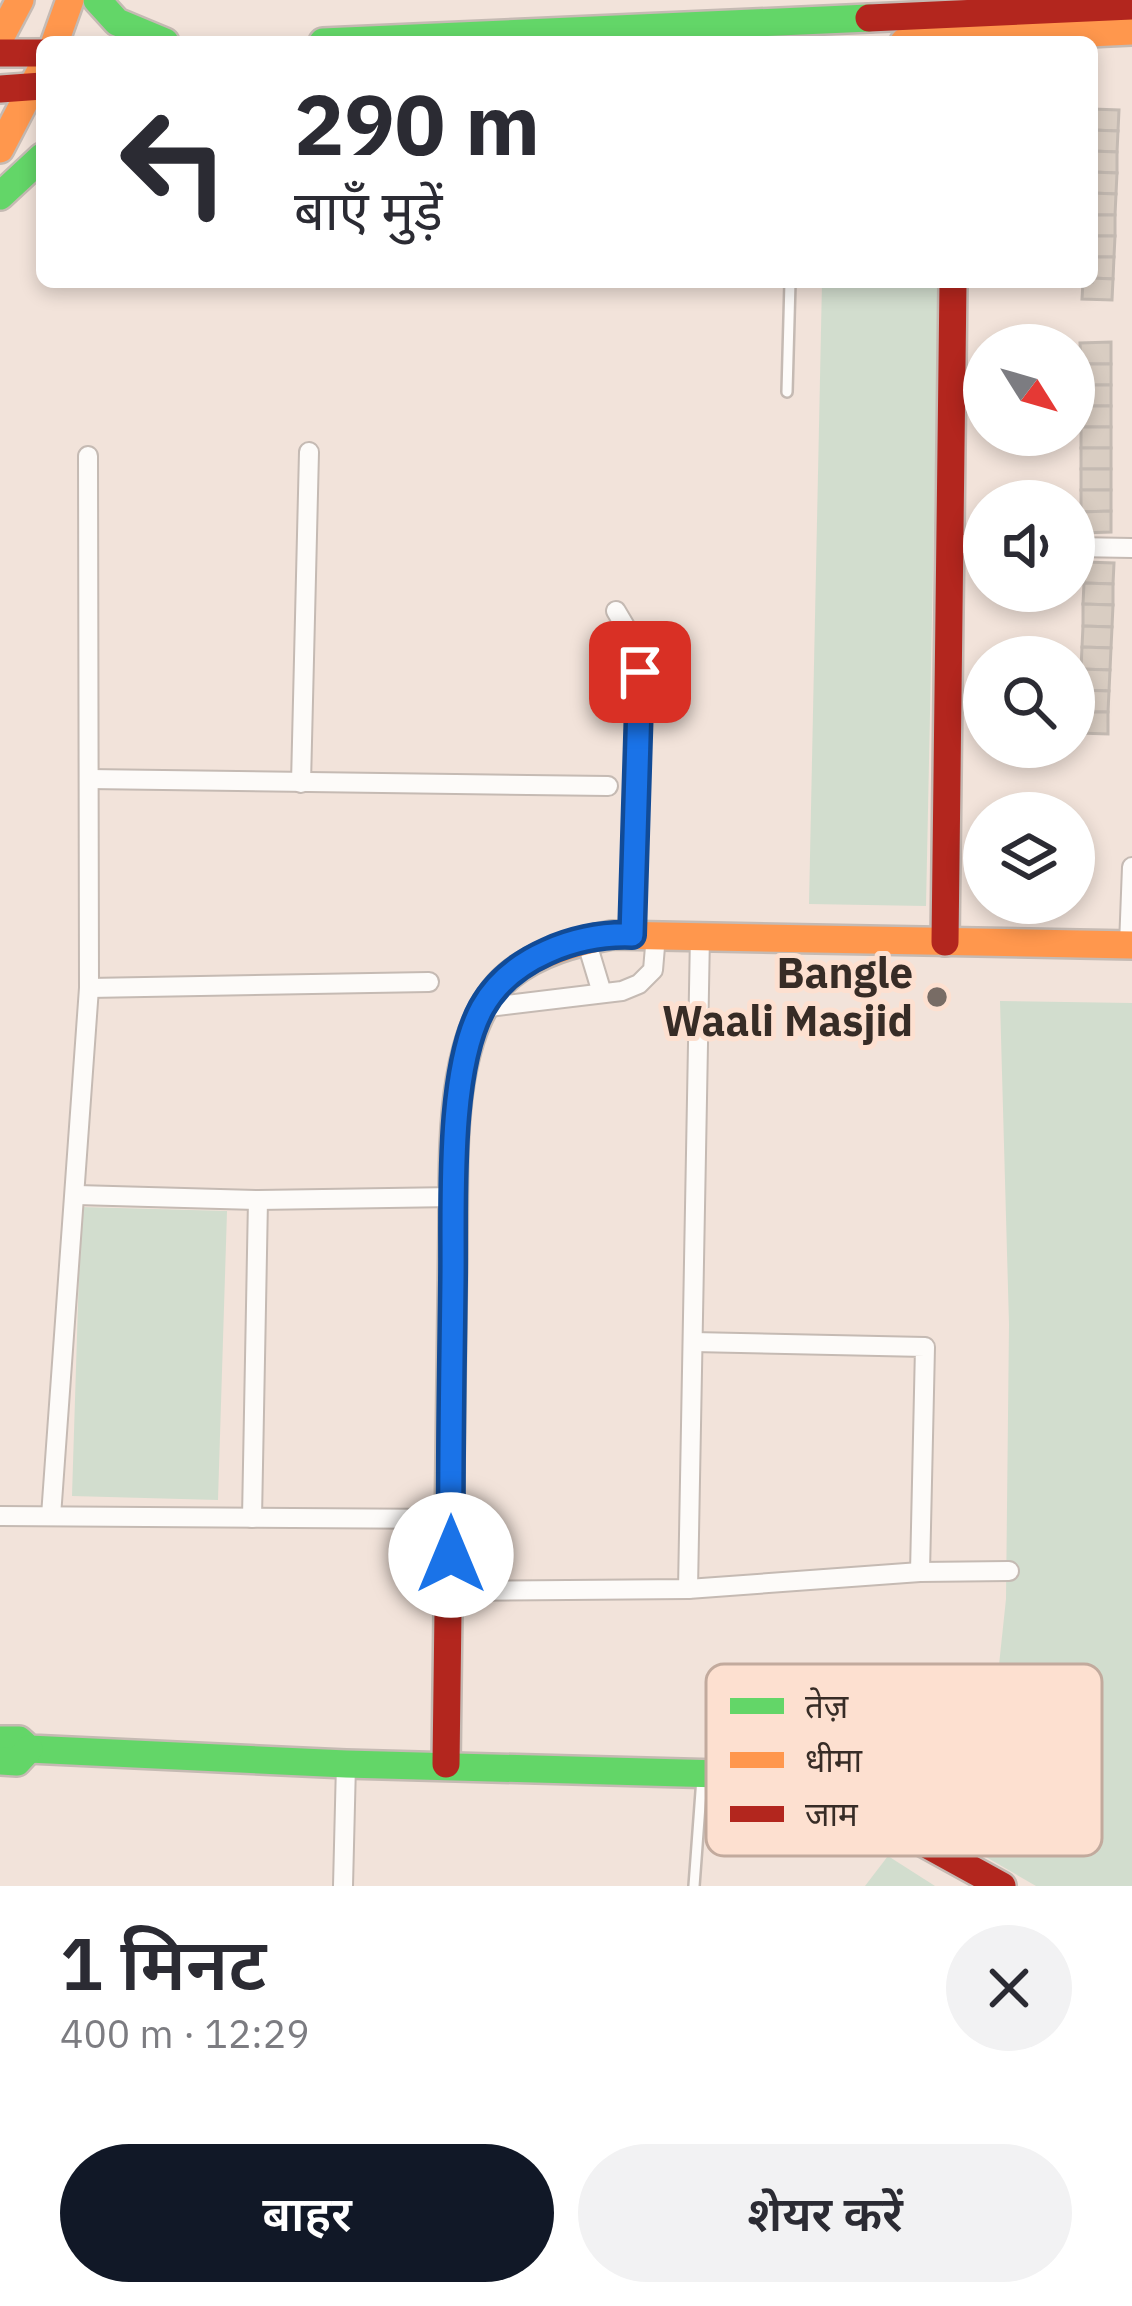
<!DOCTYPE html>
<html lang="hi">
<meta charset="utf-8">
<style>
:root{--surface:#fff;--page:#f2f2f3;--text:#2b2b33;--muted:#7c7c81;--accent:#111827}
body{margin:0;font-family:"IBM Plex Sans","Noto Sans Devanagari",sans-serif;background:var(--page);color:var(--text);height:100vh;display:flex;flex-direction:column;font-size:45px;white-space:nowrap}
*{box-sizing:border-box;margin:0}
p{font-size:39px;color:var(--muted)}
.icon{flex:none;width:66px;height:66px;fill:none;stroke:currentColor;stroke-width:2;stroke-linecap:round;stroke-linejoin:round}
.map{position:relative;height:1886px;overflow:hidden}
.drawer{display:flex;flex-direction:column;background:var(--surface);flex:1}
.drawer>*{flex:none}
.top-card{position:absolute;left:36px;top:36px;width:1062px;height:252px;border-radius:18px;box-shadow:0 6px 18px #0003;background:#fff;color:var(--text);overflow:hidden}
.needle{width:78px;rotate:127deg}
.tools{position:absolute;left:963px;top:324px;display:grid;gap:24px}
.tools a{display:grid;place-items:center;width:132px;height:132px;border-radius:50%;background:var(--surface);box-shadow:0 6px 18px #0003;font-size:60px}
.pin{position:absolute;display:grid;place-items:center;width:102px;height:102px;color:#fff;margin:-51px;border-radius:24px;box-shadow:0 6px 18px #0006}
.me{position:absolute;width:132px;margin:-66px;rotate:0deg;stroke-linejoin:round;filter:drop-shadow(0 0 9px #0008)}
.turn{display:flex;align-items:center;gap:42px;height:252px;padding:0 60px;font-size:54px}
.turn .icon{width:156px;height:156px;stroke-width:2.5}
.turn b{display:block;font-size:84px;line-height:102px}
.round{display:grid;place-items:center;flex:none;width:126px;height:126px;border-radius:63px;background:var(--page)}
.headline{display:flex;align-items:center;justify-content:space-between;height:204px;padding:0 60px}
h1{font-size:72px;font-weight:600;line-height:90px}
.button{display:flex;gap:24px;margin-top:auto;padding:24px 60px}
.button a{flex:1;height:138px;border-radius:72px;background:var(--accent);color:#fff;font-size:48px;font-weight:600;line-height:138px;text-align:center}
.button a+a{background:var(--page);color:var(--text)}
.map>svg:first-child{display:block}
.green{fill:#d2ddce}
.building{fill:#d9cdc2;stroke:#c4bab2;stroke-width:3}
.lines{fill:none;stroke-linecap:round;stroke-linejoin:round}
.lane-casing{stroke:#c5bab3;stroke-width:14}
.street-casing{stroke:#c5bab3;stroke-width:22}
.fast-casing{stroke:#c5bab3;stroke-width:32}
.slow-casing{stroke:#c5bab3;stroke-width:32}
.jam-casing{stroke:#c5bab3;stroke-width:32}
.lane{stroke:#fdfbf9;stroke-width:9}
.street{stroke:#fdfbf9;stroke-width:18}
.fast{stroke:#63d668;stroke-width:27}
.slow{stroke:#ff974d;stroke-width:27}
.jam{stroke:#b3261e;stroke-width:27}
.route-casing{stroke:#114b97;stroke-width:30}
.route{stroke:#1a73e8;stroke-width:21}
.poi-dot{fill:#786c65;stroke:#fde0d0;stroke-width:4.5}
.labels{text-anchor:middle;stroke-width:10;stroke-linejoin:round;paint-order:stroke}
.poi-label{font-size:42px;font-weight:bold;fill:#372c26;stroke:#fde0d0;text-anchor:end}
.key{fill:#fde0d0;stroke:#c2aa9d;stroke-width:3}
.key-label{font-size:33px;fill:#372c26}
</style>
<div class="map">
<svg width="1132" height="1886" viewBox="0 0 1132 1886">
<rect width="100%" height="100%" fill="#f2e3da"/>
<!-- green -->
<g class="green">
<polygon points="822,282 939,282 926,906 809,904"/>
<polygon points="1000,1001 1132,1003 1132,1886 1036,1886 979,1853 1006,1599 1009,1324"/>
<polygon points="81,1207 227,1211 218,1500 72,1496"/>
<polygon points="888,1856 935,1886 865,1886"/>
</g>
<!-- building -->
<g class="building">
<polygon points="1092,109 1119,110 1118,131 1092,130"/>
<polygon points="1092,130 1118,131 1117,152 1092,151"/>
<polygon points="1092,151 1117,152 1117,173 1092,172"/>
<polygon points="1092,172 1117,173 1116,194 1092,193"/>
<polygon points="1092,193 1116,194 1115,215 1092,215"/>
<rect x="1092" y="215" width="23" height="21"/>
<polygon points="1092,236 1115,236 1114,257 1092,257"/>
<polygon points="1092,257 1114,257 1113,279 1092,278"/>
<polygon points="1092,278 1113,279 1112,300 1082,299 1083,282 1092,282"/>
<polygon points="1111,342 1111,364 1081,364 1080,343"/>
<rect x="1081" y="364" width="30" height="21"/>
<polygon points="1081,385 1111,385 1111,406 1080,406"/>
<polygon points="1080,406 1111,406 1111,427 1081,427"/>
<rect x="1081" y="427" width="30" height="21"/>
<rect x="1081" y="448" width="30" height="21"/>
<rect x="1081" y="469" width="30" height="21"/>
<polygon points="1081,490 1111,490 1111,511 1081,512"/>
<polygon points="1111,511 1111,532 1081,533 1081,512"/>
<polygon points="1085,562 1114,563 1113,584 1084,583"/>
<polygon points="1084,583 1113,584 1113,605 1083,604"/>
<polygon points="1083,604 1113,605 1112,627 1083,626"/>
<polygon points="1083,626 1112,627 1111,648 1082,647"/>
<polygon points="1082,647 1111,648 1110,670 1081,669"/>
<polygon points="1081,669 1110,670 1109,691 1080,690"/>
<polygon points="1080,690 1109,691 1108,712 1079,712"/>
<polygon points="1079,712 1108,712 1108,734 1079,733"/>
</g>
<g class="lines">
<!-- lane casing -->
<g class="lane-casing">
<g id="lane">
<polyline points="787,392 790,282"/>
<polyline points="694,1886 702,1778"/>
</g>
</g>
<!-- street casing -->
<g class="street-casing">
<g id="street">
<polyline points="952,544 984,544"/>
<polyline points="1074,547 1132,548"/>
<polyline points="616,611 632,638 640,672 632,935"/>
<polyline points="89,779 608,786"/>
<polyline points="301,783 309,452"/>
<polyline points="586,940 602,993"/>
<polyline points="1129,945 1132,867"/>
<polyline points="89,988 429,982"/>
<polyline points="481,1008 622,991 639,984 653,970 656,935"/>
<polyline points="77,1195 258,1200 454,1197"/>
<polyline points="693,1342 925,1347 920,1572"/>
<polyline points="0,1516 450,1519"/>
<polyline points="51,1516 89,988 88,456"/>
<polyline points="252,1518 258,1200"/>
<polyline points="688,1589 700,935"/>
<polyline points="451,1591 688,1589 920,1572 1009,1571"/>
<polyline points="755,1775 757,1691"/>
<polyline points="343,1886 346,1764"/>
</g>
</g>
<!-- fast casing -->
<g class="fast-casing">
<g id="fast">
<polyline points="97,0 117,22 165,42"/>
<polyline points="323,42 869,18"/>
<polyline points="0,196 42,157"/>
<polyline points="0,1740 19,1740 29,1749 346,1764 757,1775"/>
<polyline points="0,1761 17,1762 29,1749"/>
</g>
</g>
<!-- slow casing -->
<g class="slow-casing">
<g id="slow">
<polyline points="0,38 20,0"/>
<polyline points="55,42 70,0"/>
<polyline points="904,42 1132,31"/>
<polyline points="0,149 42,68"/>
<path d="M 453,1230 C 454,1156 447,1027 510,975 C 539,952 576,942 612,935 L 1132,945"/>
</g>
</g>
<!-- jam casing -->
<g class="jam-casing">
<g id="jam">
<polyline points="869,18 1132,6"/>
<polyline points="0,53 42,53"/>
<polyline points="0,89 42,86"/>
<polyline points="945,942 953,282"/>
<polyline points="446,1764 453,1230"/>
<polyline points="757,1775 853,1804 1002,1886"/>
</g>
</g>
<!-- lane -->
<use href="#lane" class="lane"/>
<!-- street -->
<use href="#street" class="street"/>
<!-- fast -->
<use href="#fast" class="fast"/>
<!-- slow -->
<use href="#slow" class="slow"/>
<!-- jam -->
<use href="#jam" class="jam"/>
</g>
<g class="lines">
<!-- route casing -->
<g class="route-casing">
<path id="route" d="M 451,1555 C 450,1463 452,1371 453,1280 C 454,1205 447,1072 482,1008 C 510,957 578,933 632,935 L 640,672"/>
</g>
<!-- route -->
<use href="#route" class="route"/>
</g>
<!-- markers -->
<circle class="poi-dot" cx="937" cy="997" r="12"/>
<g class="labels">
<!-- poi labels -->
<g class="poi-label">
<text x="913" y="988">Bangle<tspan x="913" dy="48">Waali Masjid</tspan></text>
</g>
</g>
<!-- legend -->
<rect x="706" y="1664" width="396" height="192" rx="18" class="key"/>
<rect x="730" y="1698" width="54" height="16" fill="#63d668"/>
<rect x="730" y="1752" width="54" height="16" fill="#ff974d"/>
<rect x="730" y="1806" width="54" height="16" fill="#b3261e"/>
<g class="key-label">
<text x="805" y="1718">तेज़</text>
<text x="805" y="1772">धीमा</text>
<text x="805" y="1826">जाम</text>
</g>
</svg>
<div class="tools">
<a><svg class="needle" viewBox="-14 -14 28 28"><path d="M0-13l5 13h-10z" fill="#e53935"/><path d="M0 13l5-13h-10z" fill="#7c7c81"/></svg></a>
<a><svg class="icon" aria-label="sound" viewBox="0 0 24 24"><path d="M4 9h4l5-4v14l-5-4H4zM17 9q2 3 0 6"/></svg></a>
<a><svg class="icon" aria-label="search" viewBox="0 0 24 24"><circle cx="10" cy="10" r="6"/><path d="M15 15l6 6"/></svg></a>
<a><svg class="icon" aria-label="layers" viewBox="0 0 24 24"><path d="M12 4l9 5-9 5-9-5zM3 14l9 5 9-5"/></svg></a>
</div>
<div class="pin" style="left:640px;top:672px;background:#d93025"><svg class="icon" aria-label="arrive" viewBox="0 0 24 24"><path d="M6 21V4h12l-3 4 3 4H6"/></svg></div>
<svg class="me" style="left:451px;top:1555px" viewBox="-20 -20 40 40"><circle r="19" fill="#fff"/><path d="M0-13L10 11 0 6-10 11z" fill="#1a73e8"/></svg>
<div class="top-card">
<div class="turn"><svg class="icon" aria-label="left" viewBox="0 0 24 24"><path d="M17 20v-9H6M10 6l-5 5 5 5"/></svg><div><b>290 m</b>बाएँ मुड़ें</div></div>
</div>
</div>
<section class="drawer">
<div class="headline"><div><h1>1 मिनट</h1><p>400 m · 12:29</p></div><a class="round"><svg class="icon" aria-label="close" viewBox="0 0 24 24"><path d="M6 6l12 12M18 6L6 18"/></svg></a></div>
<div class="button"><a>बाहर</a><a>शेयर करें</a></div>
</section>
